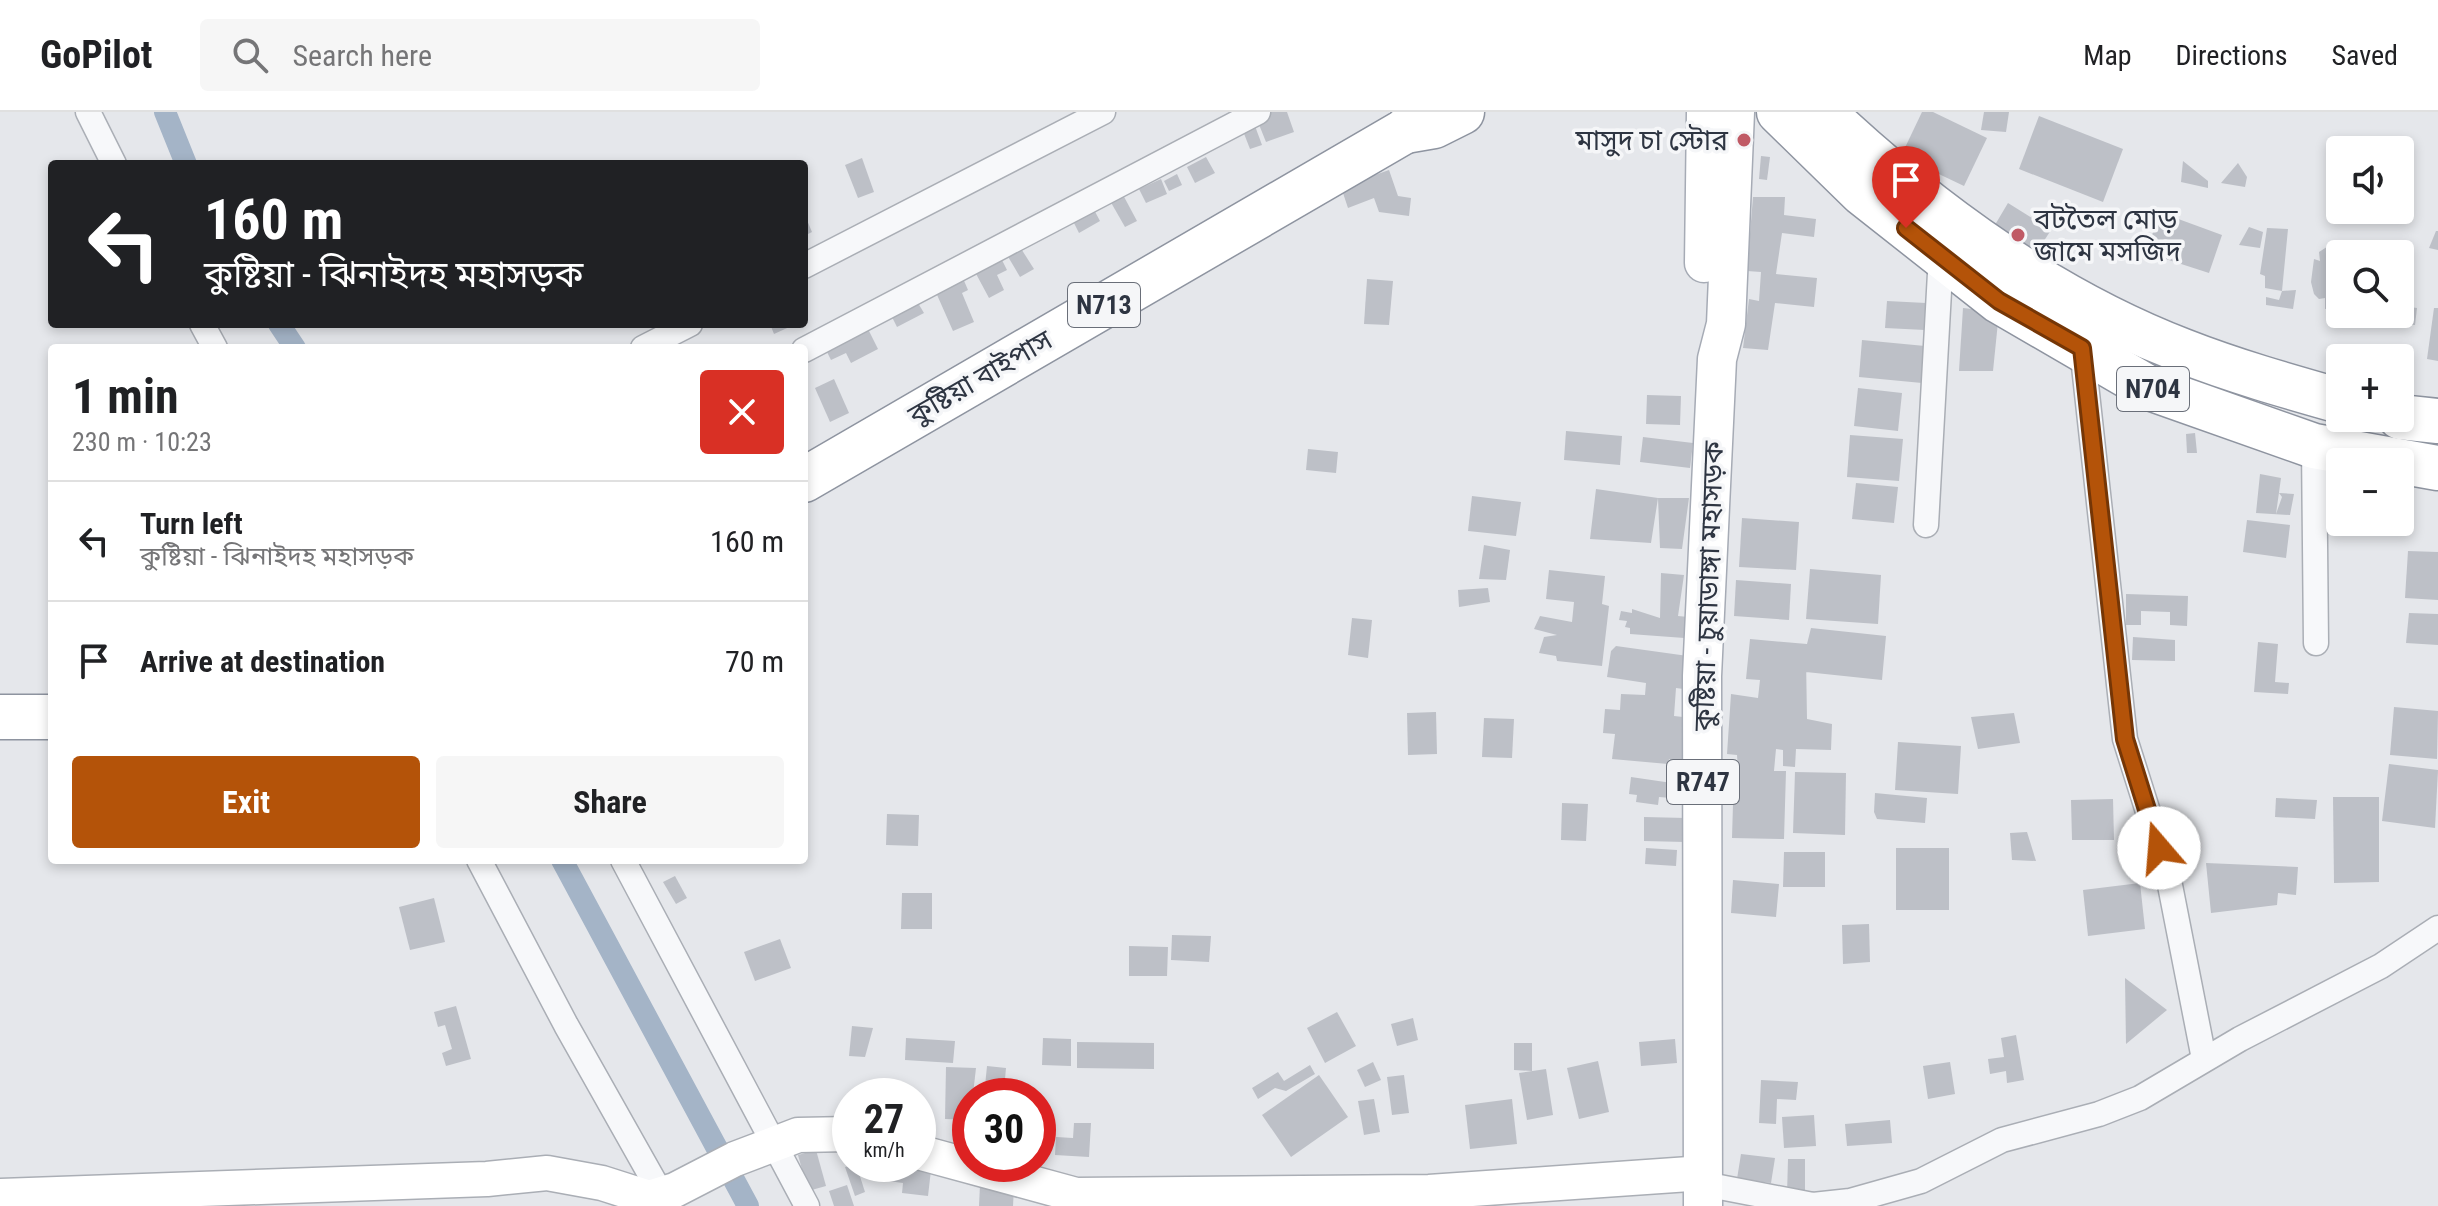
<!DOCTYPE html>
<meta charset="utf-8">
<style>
:root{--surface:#fff;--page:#f6f6f6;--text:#202124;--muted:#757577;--line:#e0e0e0;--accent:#b45309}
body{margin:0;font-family:"Roboto Condensed","Noto Sans Bengali",sans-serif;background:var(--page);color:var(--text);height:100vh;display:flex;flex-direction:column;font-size:30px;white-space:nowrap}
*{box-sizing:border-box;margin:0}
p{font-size:26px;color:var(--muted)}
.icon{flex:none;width:44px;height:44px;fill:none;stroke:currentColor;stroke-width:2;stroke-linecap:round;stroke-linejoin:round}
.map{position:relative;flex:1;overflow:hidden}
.drawer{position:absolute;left:48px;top:232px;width:760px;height:520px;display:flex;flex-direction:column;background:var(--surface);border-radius:8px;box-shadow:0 4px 12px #0003}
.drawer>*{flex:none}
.hud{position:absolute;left:48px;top:48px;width:760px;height:168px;border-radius:8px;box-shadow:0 4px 12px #0003;background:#202124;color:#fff;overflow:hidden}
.fabs{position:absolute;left:2326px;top:24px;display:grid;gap:16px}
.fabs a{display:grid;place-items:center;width:88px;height:88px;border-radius:8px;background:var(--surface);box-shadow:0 4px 12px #0003;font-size:40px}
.speed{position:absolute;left:832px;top:966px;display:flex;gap:16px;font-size:40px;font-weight:700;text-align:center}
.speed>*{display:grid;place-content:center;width:104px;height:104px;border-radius:50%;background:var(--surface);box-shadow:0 4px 12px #0003;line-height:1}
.speed small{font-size:20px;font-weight:400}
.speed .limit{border:12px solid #d22;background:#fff;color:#111}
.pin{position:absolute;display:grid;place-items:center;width:68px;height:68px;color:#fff;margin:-82px -34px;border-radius:50% 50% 50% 0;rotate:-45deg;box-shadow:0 0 8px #0007}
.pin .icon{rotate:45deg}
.me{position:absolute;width:88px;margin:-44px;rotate:342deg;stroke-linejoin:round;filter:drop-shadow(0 0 6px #0008)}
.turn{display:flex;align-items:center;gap:28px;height:168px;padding:0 24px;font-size:36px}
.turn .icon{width:104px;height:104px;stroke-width:2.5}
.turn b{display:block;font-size:56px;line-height:68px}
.round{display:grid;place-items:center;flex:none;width:84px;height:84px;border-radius:8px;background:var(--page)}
.overview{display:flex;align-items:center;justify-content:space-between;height:136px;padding:0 24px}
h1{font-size:48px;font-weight:700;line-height:60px}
.primary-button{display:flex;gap:16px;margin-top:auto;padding:16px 24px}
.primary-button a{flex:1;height:92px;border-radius:8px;background:var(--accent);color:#fff;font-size:32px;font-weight:700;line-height:92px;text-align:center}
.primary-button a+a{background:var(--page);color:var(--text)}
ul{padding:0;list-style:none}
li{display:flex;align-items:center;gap:24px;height:120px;padding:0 24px;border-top:2px solid var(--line)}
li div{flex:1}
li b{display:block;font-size:30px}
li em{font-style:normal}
header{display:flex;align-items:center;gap:48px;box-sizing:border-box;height:112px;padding:0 40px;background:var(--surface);border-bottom:2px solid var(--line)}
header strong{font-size:38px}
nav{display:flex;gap:44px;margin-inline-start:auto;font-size:28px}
.search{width:560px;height:72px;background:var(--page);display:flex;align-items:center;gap:20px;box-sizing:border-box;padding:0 28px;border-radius:8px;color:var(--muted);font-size:30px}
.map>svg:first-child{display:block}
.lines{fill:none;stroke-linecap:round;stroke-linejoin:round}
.canal{stroke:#a4b4c7;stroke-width:22}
.building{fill:#bdc0c7}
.street-casing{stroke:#aaaeb5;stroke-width:27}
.secondary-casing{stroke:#aaaeb5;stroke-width:37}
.primary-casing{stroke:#a6abb5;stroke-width:41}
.highway-casing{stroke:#8e94a0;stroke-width:47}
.street{stroke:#f7f8fa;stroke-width:24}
.secondary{stroke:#fff;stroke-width:34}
.primary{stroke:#fff;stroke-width:38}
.highway{stroke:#fff;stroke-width:44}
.route-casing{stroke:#753606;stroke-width:20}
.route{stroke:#b45309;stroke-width:14}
.poi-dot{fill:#c05a65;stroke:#f5f6f8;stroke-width:3}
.labels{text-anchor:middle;stroke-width:7;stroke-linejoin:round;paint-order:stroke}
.shield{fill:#f5f6f8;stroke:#6a6f79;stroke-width:2}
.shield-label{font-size:26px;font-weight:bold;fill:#2e3542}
.poi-label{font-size:28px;fill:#2e3542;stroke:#f5f6f8;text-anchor:end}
.street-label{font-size:28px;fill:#2e3542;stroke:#f5f6f8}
</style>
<header>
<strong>GoPilot</strong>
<div class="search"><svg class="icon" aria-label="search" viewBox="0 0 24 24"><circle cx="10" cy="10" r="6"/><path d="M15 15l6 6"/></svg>Search here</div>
<nav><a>Map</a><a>Directions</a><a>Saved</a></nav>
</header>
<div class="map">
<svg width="2438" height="1094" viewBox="0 0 2438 1094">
<rect width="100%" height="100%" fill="#e5e7eb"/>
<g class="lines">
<!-- canal -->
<g class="canal">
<polyline points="165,0 186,52"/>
<polyline points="279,212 295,236"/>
<polyline points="562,748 748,1094"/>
</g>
</g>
<!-- building -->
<g class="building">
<polygon points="1270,0 1287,0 1294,20 1266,30 1256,5"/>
<polygon points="1922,0 1933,0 1987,26 1964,74 1901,44"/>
<polygon points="1984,0 2009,0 2006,20 1981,18"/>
<polygon points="2039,4 2123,37 2103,90 2019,57"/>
<polygon points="1255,14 1262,33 1250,37 1243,19"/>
<polygon points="1761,44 1770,45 1767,68 1759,67"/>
<polygon points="1206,45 1215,61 1195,71 1187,55"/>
<polygon points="862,46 874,80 858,86 845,53"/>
<polygon points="2183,49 2208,69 2208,76 2181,70"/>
<polygon points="2238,51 2247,65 2245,75 2221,71"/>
<polygon points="1389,58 1398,84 1411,86 1409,104 1379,100 1374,86 1348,96 1341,75"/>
<polygon points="1177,62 1182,73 1169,79 1164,69"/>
<polygon points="1161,67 1167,82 1146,91 1139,77"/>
<polygon points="1122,81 1137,109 1125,115 1109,87"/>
<polygon points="1753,85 1785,85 1784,103 1816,107 1814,125 1782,121 1776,162 1817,166 1814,195 1775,191 1768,238 1743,236 1749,187 1759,189 1761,160 1747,159"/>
<polygon points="2008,91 2051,118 2029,152 1986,128"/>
<polygon points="1092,94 1100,109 1079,121 1071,105"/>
<polygon points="804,101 812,120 804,124"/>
<polygon points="2162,101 2222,123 2209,161 2144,140"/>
<polygon points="2249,115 2263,120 2260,136 2239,133"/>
<polygon points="2267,116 2288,117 2282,179 2265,176 2265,164 2260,162"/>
<polygon points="2436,119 2438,119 2438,138 2429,136"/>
<polygon points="2333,131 2352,142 2340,142 2340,188 2337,188 2334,196 2325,197 2325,186 2319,187 2314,182 2311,170 2314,147 2320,149 2319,140"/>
<polygon points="1020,135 1034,157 1020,165 1007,143"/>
<polygon points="1000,144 1007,158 997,163 1004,178 989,186 974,158"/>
<polygon points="2400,150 2413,150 2409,181 2400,180"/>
<polygon points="962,164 968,178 962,181 974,210 953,219 934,176"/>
<polygon points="1367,167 1393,169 1389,213 1364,212"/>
<polygon points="2296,178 2293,197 2266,193 2266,185 2279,188 2282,179"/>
<polygon points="1887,189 1926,191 1925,218 1885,216"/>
<polygon points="918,191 924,201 897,215 892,205"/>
<polygon points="2340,192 2340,202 2348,202 2334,216 2327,207"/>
<polygon points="2403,194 2417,196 2415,213 2400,212"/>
<polygon points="1963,196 1999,200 1993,259 1959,259"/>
<polygon points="2434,196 2438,196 2438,249 2427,247"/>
<polygon points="2383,202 2396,202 2395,209 2383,208"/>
<polygon points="865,211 878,237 851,251 846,241 831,248 823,232"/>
<polygon points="770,212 796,212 774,222"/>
<polygon points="1862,228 1925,234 1922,271 1859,265"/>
<polygon points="834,267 849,301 830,310 815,276"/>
<polygon points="1858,276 1902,281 1898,319 1854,314"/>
<polygon points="1647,283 1681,284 1680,313 1646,312"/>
<polygon points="1566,319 1622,324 1620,353 1564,348"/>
<polygon points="2195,321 2197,341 2187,341 2186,322"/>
<polygon points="1850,323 1903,327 1899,369 1847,365"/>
<polygon points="1643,325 1693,331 1690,356 1640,350"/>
<polygon points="1308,337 1338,340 1336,361 1306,358"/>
<polygon points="2260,362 2281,366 2276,402 2282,385 2279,381 2294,382 2290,403 2256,401"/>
<polygon points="1856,371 1898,375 1894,411 1852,407"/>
<polygon points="1596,377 1658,386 1689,386 1682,437 1660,436 1658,386 1651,431 1590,427"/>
<polygon points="1472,384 1521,390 1516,424 1468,419"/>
<polygon points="1742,406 1799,410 1796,458 1739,455"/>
<polygon points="2247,408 2290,413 2286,446 2243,440"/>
<polygon points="1484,433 1510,438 1506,468 1479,467"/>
<polygon points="2408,439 2438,440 2438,488 2405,486"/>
<polygon points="1810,457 1881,463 1878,512 1806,507"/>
<polygon points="1549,458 1605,464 1602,492 1609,494 1602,554 1557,549 1556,544 1539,541 1544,525 1557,523 1534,517 1540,504 1572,510 1574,490 1546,487"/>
<polygon points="1661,461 1684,463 1678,504 1699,506 1698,527 1630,522 1630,516 1625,515 1627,509 1619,508 1621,499 1632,501 1632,497 1660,506"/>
<polygon points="1736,468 1791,472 1789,508 1734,504"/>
<polygon points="1488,476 1490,490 1459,495 1458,478"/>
<polygon points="2126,482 2188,484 2187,514 2170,513 2170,500 2141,499 2141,513 2126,513"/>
<polygon points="2409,501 2438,502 2438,533 2406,531"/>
<polygon points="1352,506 1372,508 1368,546 1348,543"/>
<polygon points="1811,516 1886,524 1882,568 1806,560 1806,546 1807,607 1832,612 1831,638 1796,637 1795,655 1783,654 1783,638 1776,637 1774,659 1786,659 1784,727 1732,726 1734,658 1738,658 1737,643 1727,642 1731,582 1758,586 1760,568 1746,567 1750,527 1807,532"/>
<polygon points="2133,525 2175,528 2175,549 2132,548"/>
<polygon points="2258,530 2278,532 2275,570 2289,571 2288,582 2254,580"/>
<polygon points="1616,534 1695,545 1691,578 1676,576 1674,604 1683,605 1682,616 1692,618 1689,654 1669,647 1668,652 1612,647 1615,622 1603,621 1605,597 1620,598 1621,582 1645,583 1646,571 1607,565 1611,539"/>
<polygon points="2394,595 2438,599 2437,647 2390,643"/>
<polygon points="1436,600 1437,642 1408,643 1407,601"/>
<polygon points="2014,601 2020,631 1978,637 1971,605"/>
<polygon points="1484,606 1514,607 1512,646 1482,645"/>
<polygon points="1898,630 1961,634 1958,682 1895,678"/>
<polygon points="2389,652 2438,658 2435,716 2382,709"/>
<polygon points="1795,660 1846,661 1845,723 1793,721"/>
<polygon points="1631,665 1672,671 1671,686 1659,685 1658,693 1636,690 1637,683 1629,682"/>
<polygon points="1875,681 1927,686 1925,711 1877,707 1874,700"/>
<polygon points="2333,685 2379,685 2379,770 2334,771"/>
<polygon points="2276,686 2317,688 2315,707 2275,705"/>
<polygon points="2113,687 2114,728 2072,728 2071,688"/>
<polygon points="1562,691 1588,692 1586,729 1561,728"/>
<polygon points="887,702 919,703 918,734 886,733"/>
<polygon points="1644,705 1686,706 1685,730 1644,729"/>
<polygon points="2027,720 2036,749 2012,748 2010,721"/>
<polygon points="1646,736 1677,738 1676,754 1645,752"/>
<rect x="1896" y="736" width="53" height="62"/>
<polygon points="1784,740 1825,740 1825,775 1783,775"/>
<polygon points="2206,751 2298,755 2296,783 2278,781 2277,793 2211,801"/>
<polygon points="675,764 687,786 676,792 663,770"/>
<polygon points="1733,768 1779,772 1776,805 1731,801"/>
<polygon points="2140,771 2145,817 2088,824 2083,778"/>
<polygon points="902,781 932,781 932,817 901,817"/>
<polygon points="434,786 445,830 410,838 399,795"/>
<polygon points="1869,812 1870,850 1843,852 1842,813"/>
<polygon points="1172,823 1211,824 1209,850 1171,848"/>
<polygon points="780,827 791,856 755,869 744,840"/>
<polygon points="1129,834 1168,835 1167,864 1129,864"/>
<polygon points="2125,866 2167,898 2126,932"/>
<polygon points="456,894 471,947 446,954 442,941 452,937 445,913 438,915 434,900"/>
<polygon points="1337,900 1356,934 1325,951 1307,916"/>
<polygon points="1413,906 1418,928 1397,934 1391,912"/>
<polygon points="852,914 873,916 865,945 849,944"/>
<polygon points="2016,923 2024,968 2007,971 2006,959 1990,962 1988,947 2004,945 2001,926"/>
<polygon points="906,926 955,929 953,951 905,948"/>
<polygon points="1043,926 1071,927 1071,954 1042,953"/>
<polygon points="1675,927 1677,951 1641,954 1639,930"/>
<polygon points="1077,930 1154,931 1154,957 1077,956"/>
<polygon points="1514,931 1532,931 1532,959 1514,958"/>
<polygon points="1598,949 1609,1000 1579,1007 1567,956"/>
<polygon points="1373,950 1381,968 1365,975 1357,958"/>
<polygon points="1950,950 1955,982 1928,987 1923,954"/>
<polygon points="1310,953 1315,962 1286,979 1275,976 1258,987 1252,976 1278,960 1284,969"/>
<polygon points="987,954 1006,956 1004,978 1018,980 1018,984 984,984"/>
<polygon points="946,955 976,956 970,1008 945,1007"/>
<polygon points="1546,957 1553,1003 1527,1008 1519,961"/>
<polygon points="1319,963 1348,1005 1291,1045 1262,1003"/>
<polygon points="1404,963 1409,1001 1392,1003 1387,965"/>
<polygon points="1761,968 1798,970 1796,988 1777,987 1776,1012 1759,1011"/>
<polygon points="1374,987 1380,1020 1364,1023 1358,989"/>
<polygon points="1512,987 1517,1032 1470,1037 1465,993"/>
<polygon points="1814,1003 1816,1034 1784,1036 1782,1005"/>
<polygon points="1890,1008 1892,1031 1847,1034 1845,1012"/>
<polygon points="1074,1011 1091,1011 1089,1045 1055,1043 1056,1025 1073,1026"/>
<polygon points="816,1038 826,1074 808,1079 798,1043"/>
<polygon points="1741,1042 1775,1046 1771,1071 1737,1067"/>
<polygon points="1788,1047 1805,1047 1805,1083 1787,1083"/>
<polygon points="856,1052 865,1080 855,1084 845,1055"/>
<polygon points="876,1052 906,1052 905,1055 931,1058 928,1084 902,1081 903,1071 874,1067"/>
<polygon points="847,1073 854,1094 834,1094 829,1079"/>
<polygon points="980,1073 1014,1075 1013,1094 979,1094"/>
</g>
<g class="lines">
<!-- street casing -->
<g class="street-casing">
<g id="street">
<polyline points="88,0 114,52"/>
<polyline points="804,154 1103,0"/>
<polyline points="202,212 215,236"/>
<polyline points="643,236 690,212"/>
<polyline points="2082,236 2125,627 2168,763 2204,947"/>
<polyline points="804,238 1258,0"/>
<polyline points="2314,334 2316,531"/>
<polyline points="1926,413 1941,143"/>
<polyline points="479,748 566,913 668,1094"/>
<polyline points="623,748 807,1094"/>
<polyline points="1704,1072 1813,1093 1850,1089 1921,1069 2002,1028 2099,1002 2140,986 2240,927 2381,854 2438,816"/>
</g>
</g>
<!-- secondary casing -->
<g class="secondary-casing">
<g id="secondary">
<polyline points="918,1040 1076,1083 1429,1080 1704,1061"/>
<polyline points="0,1084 487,1067 547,1061 602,1071 649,1086 675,1078 735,1047 798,1023 850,1022"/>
</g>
</g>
<!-- primary casing -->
<g class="primary-casing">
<g id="primary">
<polyline points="1704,151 1706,0"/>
<polyline points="1703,1094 1702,564 1717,247 1726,212 1735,0"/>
</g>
</g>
<!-- highway casing -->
<g class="highway-casing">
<g id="highway">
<polyline points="1779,0 1862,81 1999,189 2147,275 2314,334 2438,356"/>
<path d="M 1823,0 C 1927,98 2048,187 2183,239 C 2234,259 2287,274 2340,289"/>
<polyline points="1405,19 1434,14 1462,0"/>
<polyline points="2400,305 2438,309"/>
<polyline points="804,368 1405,19 1423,0"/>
<polyline points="0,605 52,605"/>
</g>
</g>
<!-- street -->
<use href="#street" class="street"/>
<!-- secondary -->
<use href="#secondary" class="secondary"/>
<!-- primary -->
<use href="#primary" class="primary"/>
<!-- highway -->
<use href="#highway" class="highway"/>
</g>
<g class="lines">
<!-- route casing -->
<g class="route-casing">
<polyline id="route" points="1906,116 1999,189 2082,236 2125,627 2159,736"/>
</g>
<!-- route -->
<use href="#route" class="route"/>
</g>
<!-- markers -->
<g class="poi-dot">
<circle cx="1744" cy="28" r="8"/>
<circle cx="2018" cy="123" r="8"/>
</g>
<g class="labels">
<!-- shield labels -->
<g class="shield">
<rect x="1068" y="171" width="72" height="44" rx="6"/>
<rect x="2117" y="255" width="72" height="44" rx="6"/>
<rect x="1667" y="648" width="72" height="44" rx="6"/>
</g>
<g class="shield-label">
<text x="1104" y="202">N713</text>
<text x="2153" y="286">N704</text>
<text x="1703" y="679">R747</text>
</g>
<!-- poi labels -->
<g class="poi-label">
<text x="1728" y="38">মাসুদ চা স্টোর</text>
<text x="2034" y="117" text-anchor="start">বটতৈল মোড়<tspan x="2034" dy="32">জামে মসজিদ</tspan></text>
</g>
<!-- street labels -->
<g class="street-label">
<text transform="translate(980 265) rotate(-30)" y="10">কুষ্টিয়া বাইপাস</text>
<text transform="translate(1708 474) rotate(-88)" y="10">কুষ্টিয়া - চুয়াডাঙ্গা মহাসড়ক</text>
</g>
</g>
</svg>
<div class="fabs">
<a><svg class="icon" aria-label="sound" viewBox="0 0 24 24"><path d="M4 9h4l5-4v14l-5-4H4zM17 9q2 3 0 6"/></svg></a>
<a><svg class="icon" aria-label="search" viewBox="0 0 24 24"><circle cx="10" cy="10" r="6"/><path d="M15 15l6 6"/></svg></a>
<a>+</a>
<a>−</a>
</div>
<div class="speed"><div>27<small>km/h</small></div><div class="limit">30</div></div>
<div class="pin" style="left:1906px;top:116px;background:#d93025"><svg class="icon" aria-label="arrive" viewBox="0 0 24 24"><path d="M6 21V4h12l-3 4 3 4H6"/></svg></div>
<svg class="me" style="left:2159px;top:736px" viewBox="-20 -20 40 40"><circle r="19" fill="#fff"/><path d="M0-13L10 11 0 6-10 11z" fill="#b45309"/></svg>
<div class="hud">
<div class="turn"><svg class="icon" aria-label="left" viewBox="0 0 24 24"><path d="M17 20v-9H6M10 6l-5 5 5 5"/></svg><div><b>160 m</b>কুষ্টিয়া - ঝিনাইদহ মহাসড়ক</div></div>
</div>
<section class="drawer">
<div class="overview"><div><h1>1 min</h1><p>230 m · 10:23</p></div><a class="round" style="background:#d93025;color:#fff"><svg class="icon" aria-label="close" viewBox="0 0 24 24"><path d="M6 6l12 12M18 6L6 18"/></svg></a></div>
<ul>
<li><svg class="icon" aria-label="left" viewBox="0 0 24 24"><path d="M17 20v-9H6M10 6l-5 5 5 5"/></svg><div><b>Turn left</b><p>কুষ্টিয়া - ঝিনাইদহ মহাসড়ক</p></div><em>160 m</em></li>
<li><svg class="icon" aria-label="arrive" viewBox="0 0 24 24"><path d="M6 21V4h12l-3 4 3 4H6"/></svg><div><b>Arrive at destination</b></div><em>70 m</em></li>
</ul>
<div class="primary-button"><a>Exit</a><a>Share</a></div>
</section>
</div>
